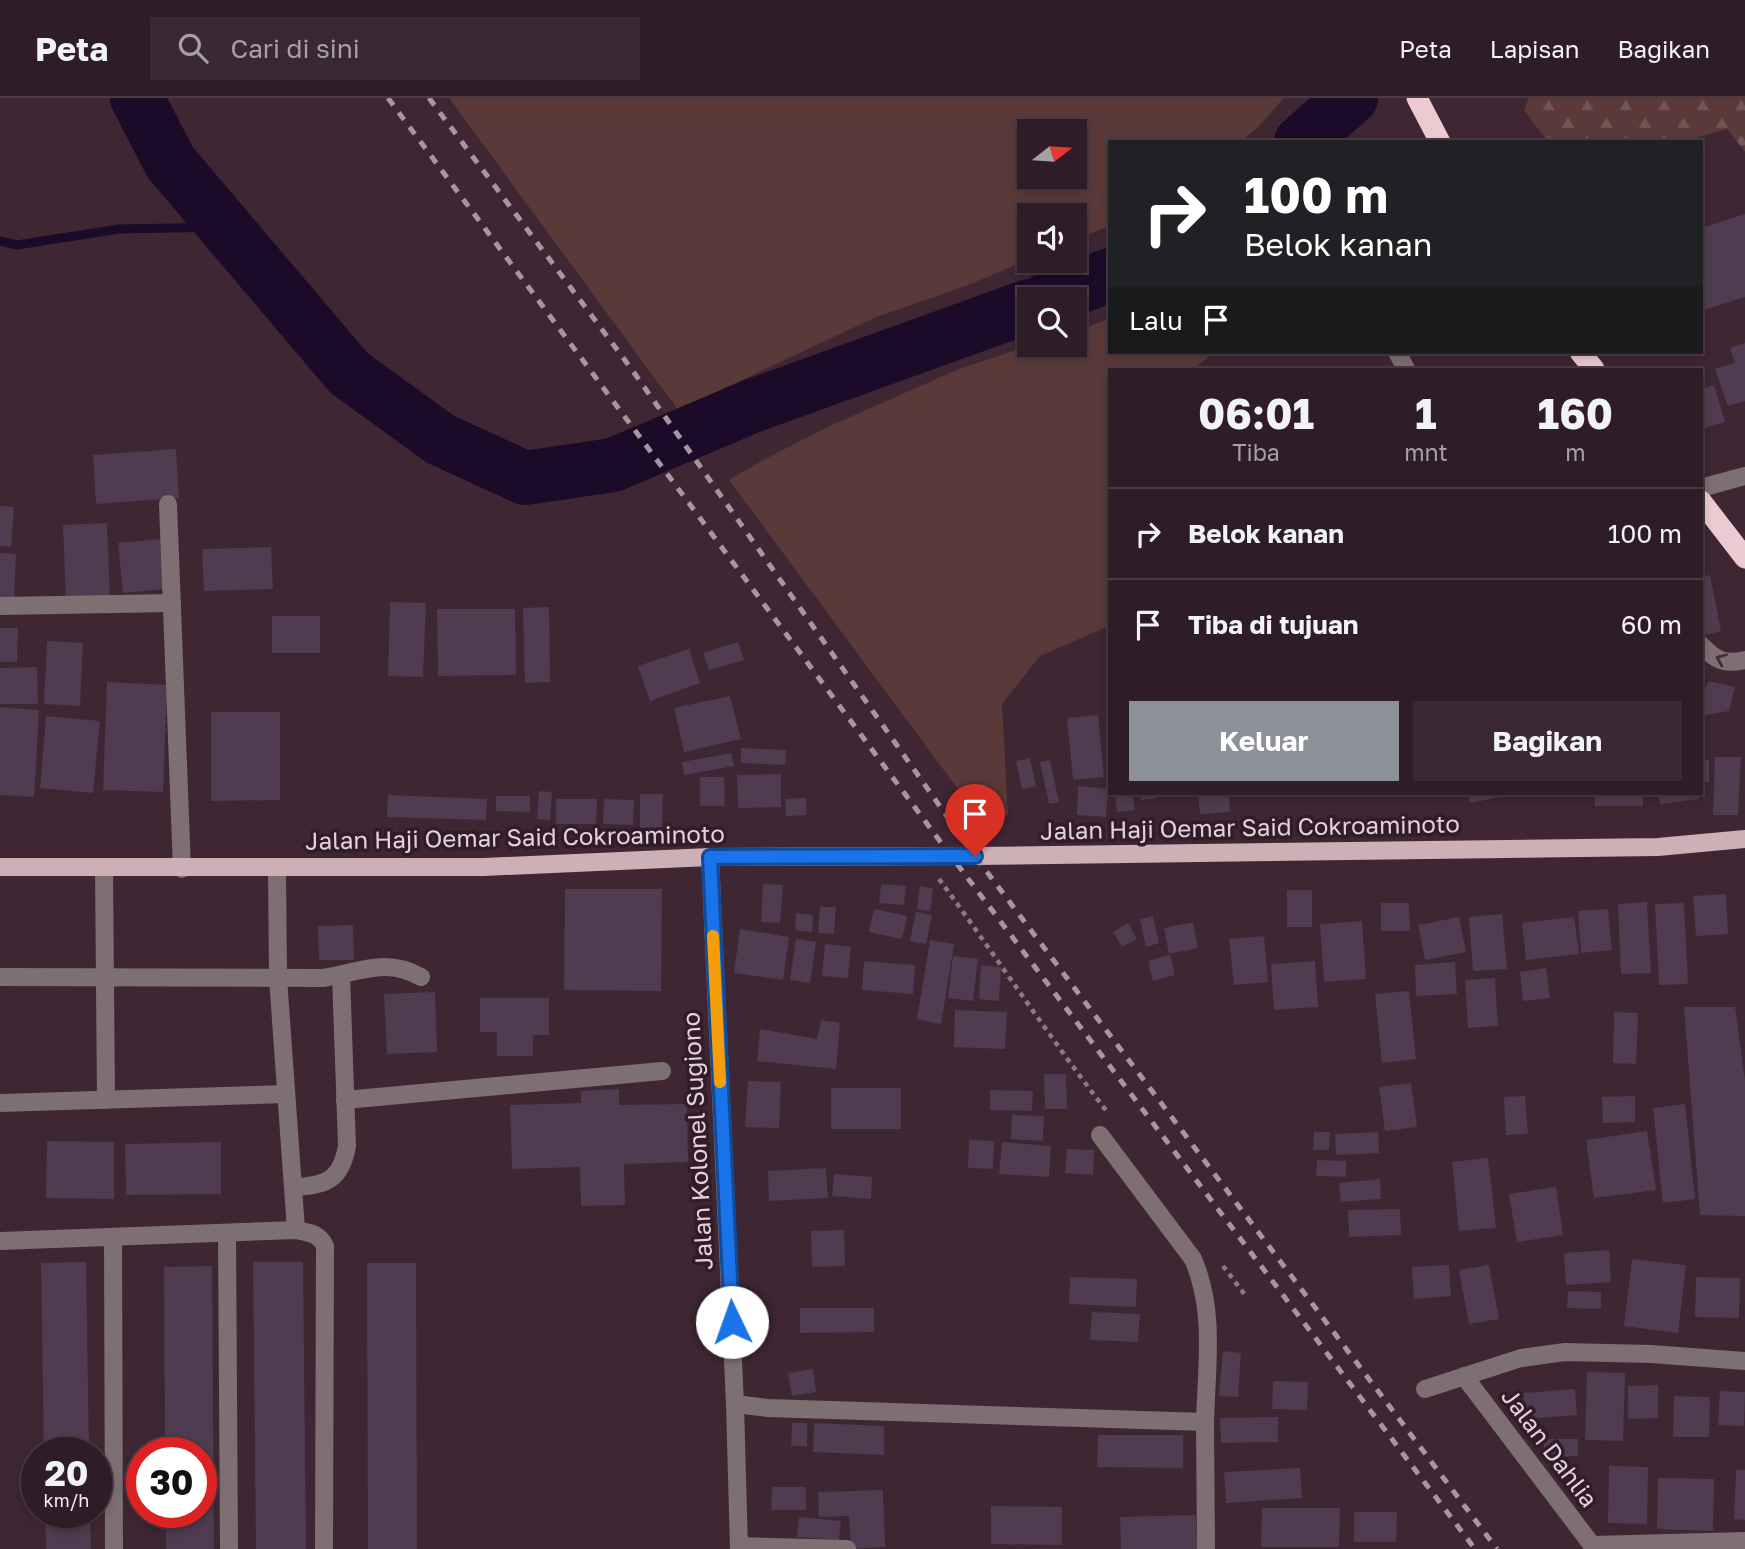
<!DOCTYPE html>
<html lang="id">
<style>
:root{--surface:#2e1c26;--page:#3a2932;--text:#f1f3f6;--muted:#a7a1a7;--line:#493a43;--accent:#8c9099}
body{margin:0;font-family:"Golos Text",sans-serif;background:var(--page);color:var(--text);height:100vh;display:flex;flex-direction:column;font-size:26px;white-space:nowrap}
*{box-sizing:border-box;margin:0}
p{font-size:23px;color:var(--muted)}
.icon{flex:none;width:38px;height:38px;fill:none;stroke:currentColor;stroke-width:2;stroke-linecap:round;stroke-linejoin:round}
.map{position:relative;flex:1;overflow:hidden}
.panel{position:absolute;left:1108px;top:270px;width:595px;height:427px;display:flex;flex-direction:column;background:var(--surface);border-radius:0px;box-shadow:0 4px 10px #0003,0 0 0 2px var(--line)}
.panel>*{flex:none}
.guide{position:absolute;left:1108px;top:42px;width:595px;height:214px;border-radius:0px;box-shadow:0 4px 10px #0003,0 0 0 2px var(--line);background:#202124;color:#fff;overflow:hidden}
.needle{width:46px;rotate:73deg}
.fabs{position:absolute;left:1017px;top:21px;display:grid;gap:14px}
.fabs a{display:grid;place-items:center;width:70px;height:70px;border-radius:0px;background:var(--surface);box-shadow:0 4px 10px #0003,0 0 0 2px var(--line);font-size:35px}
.speed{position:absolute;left:21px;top:1339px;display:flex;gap:14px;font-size:35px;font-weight:700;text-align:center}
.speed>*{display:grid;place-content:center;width:91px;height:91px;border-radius:50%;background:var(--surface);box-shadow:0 4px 10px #0003,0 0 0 2px var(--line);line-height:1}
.speed small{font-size:18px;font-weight:400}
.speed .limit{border:10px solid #d22;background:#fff;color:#111}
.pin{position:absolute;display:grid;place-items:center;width:60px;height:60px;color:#fff;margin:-72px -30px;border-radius:50% 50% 50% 0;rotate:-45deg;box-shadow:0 0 7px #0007}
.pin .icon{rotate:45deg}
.me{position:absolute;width:77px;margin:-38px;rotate:357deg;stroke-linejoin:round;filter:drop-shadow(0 0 5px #0008)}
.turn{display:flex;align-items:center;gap:24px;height:147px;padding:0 21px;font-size:32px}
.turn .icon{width:91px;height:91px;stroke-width:2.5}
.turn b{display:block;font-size:49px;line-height:60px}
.then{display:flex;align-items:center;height:66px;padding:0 21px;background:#0003;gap:14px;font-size:26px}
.eta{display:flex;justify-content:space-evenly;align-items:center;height:119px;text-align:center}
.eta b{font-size:42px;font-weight:700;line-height:49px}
.primary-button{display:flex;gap:14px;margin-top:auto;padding:14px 21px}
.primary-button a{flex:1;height:80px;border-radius:0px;background:var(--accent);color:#fff;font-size:28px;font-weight:700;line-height:80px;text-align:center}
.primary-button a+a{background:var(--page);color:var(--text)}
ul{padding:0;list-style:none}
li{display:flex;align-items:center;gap:21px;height:91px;padding:0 21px;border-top:2px solid var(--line)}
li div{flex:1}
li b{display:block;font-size:26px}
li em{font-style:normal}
header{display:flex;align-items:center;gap:42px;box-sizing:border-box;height:98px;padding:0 35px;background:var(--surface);border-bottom:2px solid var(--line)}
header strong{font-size:33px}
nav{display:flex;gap:38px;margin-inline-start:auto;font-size:24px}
.search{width:490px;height:63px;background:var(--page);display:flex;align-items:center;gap:18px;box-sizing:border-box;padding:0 24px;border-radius:0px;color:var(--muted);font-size:26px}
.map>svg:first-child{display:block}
.grass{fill:#5a3a39;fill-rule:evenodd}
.forest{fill:url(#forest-firs)}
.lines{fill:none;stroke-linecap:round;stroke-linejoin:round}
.stream{stroke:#1b0b28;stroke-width:9}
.river{stroke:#1b0b28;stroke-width:54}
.building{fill:#503c50}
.path{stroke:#8d7983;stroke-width:4.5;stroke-dasharray:5 5;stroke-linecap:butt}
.minor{stroke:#7e6f72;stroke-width:18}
.major{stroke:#cdafb6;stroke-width:18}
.highway{stroke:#edc9d1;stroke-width:21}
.rail{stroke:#a8959f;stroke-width:5;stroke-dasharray:9 9;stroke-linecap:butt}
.oneway{stroke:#422d38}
.route-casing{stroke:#114b97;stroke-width:18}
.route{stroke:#1a73e8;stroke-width:12}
.slow{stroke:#f59e0b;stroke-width:12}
.labels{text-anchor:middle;stroke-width:7;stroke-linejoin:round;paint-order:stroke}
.street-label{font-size:24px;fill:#e2d2da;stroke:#331c29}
</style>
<header>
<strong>Peta</strong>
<div class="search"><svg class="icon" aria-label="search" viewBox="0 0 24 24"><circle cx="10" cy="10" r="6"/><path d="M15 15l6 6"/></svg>Cari di sini</div>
<nav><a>Peta</a><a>Lapisan</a><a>Bagikan</a></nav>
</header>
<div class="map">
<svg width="1745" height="1451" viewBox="0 0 1745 1451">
<defs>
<pattern id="forest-firs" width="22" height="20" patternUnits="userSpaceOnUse" patternTransform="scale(1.75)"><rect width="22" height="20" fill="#5a3a39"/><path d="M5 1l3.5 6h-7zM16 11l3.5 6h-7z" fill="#715655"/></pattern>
</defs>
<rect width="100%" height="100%" fill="#3e2633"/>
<!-- grass -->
<g class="grass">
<path d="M 449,0 L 1284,0 L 1256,31 L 1239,44 L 1110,44 L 1109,128 L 1075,142 L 1074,117 L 1029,117 L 1029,161 L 971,186 L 874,220 L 678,312 ZM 1029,33 L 1074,33 L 1074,79 L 1029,79 Z"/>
<polygon points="1109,221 1110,254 1215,254 1193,271 1110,271 1109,528 1040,558 1002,606 1008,717 980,721 729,382 761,363 834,326 959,271 1032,247 1074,247 1075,233"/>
</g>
<!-- forest -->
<polygon class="forest" points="1529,0 1745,0 1745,54 1727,31 1682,44 1548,44 1524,12"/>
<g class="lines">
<!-- stream -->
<polyline class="stream" points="0,143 17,147 119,131 226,129"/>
<!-- river -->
<g class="river">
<polyline points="137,0 170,64 349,275 440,341 525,380 613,367 752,308 1029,208"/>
<polyline points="1301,44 1351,0"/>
<polyline points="1047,201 1110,177"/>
</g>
</g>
<!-- building -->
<g class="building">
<polygon points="1745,116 1745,199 1701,213 1701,130"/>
<polygon points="1745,245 1745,303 1728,308 1715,271 1735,265 1730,250"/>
<polygon points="1714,287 1725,324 1701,331 1701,291"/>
<polygon points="176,351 179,400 96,406 93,357"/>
<polygon points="0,408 14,409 11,449 0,448"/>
<polygon points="107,425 110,503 66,505 63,427"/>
<polygon points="161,441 166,491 123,495 118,445"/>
<polygon points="271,449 273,491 204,493 202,451"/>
<polygon points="0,455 16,456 14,500 0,499"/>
<polygon points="1710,477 1721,533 1701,538 1701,479"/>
<polygon points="390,504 426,505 423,579 388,578"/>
<polygon points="549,509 550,584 525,585 523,510"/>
<polygon points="437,511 515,511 516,577 438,578"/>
<rect x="272" y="518" width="48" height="37"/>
<polygon points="0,530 18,530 17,564 0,564"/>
<polygon points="47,543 83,545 80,608 44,606"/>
<polygon points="738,544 744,562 709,572 703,555"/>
<polygon points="689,551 700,585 650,603 638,568"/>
<polygon points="37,569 38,606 0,606 0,570"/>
<polygon points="1708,583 1735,589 1729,613 1701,618 1701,601"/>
<polygon points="107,584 167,587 163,694 103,692"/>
<polygon points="730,598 741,641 684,654 674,610"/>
<polygon points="0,609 39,612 34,699 0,697"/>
<polygon points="211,614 280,614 280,702 211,703"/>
<polygon points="1098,617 1104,679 1073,682 1067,620"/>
<polygon points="46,618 100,623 93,695 40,690"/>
<polygon points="741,650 786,652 785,667 741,665"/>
<polygon points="731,655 734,668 684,677 682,664"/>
<polygon points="1715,659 1741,659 1738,717 1713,717"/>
<polygon points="1030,660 1036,689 1022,691 1016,663"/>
<polygon points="1050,662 1059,704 1049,706 1040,664"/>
<rect x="1701" y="662" width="8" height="22"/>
<polygon points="781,676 781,709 738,710 737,677"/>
<polygon points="700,679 724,679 725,708 700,708"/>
<polygon points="1078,688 1108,691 1106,719 1077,717"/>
<polygon points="539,693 552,694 550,722 537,721"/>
<polygon points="1115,695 1132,695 1135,712 1117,714"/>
<polygon points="1140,695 1157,695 1157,700 1141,702"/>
<polygon points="1198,695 1229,695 1230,714 1200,716"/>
<polygon points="1468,695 1500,695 1501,699 1470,705"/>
<rect x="1595" y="695" width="48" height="13"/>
<polygon points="1658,695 1698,695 1699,701 1660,706"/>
<polygon points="640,696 663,696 662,730 640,730"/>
<polygon points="388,697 487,701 486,722 387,719"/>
<polygon points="496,698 530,698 530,714 496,713"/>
<polygon points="806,700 807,717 786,718 785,701"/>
<polygon points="556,701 597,701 596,726 556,726"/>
<polygon points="604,701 634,702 633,727 603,726"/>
<polygon points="763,786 783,787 780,825 761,824"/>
<polygon points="881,786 906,788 904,807 879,805"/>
<polygon points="920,788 933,790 930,813 917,811"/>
<polygon points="565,791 662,791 661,893 564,892"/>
<rect x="1287" y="792" width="25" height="37"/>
<polygon points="1726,796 1728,836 1696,838 1693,798"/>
<polygon points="1647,804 1651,875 1621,876 1618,806"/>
<polygon points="1381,805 1409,805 1410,833 1381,833"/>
<polygon points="1684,805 1688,886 1659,887 1655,806"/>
<polygon points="820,809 836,809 834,836 818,835"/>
<polygon points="874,811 907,818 902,841 869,834"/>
<polygon points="1608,811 1612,852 1581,855 1578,813"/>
<polygon points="916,814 932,817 926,846 910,843"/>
<polygon points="796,815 813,817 812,834 795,832"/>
<polygon points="1502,816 1507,871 1473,873 1469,819"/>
<polygon points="1153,818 1159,845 1146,849 1140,821"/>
<polygon points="1459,819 1466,854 1425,862 1418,827"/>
<polygon points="1574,819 1579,856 1526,862 1522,825"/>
<polygon points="1362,823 1366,881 1324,884 1320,826"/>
<polygon points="1193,824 1198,850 1169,856 1164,830"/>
<polygon points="1128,825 1137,841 1122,849 1113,834"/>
<polygon points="353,827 354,862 319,862 318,828"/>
<polygon points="740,831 789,839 783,882 734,875"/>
<polygon points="1264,838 1268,884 1234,887 1229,841"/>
<polygon points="796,841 816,844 810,885 790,882"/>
<polygon points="930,842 954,846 941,926 917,921"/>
<polygon points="825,846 851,849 848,880 822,878"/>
<polygon points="1170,857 1175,877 1153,883 1148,863"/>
<polygon points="953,858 978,861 973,903 948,900"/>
<polygon points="864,863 915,867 913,896 862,892"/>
<polygon points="1315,863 1318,909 1274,912 1271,866"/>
<polygon points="1455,864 1457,896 1416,898 1415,867"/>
<polygon points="981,867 1001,869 999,903 979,901"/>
<polygon points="1546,870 1550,900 1523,903 1520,874"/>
<polygon points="1495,880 1498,928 1468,930 1465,882"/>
<polygon points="1409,893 1416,961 1382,965 1375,896"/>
<polygon points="435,894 437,954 387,956 384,896"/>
<polygon points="480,900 549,900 549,937 533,937 533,958 497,958 497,934 480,934"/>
<polygon points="1684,909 1735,909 1745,982 1745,1118 1700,1117"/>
<polygon points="955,912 1007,914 1005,951 954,949"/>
<polygon points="1614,914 1638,915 1636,966 1613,965"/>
<polygon points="821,922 840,925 836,971 757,963 760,931 817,941"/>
<polygon points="1044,976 1066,976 1067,1011 1045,1011"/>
<polygon points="748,983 781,984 779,1030 745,1029"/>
<polygon points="1411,985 1417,1029 1385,1033 1379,989"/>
<rect x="831" y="990" width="70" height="41"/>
<polygon points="619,991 619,1007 687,1006 688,1064 624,1066 625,1107 581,1108 580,1069 512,1071 510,1007 581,1005 581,993"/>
<polygon points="990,992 1033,993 1032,1013 990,1012"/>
<polygon points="1525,998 1528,1036 1506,1037 1504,999"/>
<polygon points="1635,998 1635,1024 1603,1025 1602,999"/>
<polygon points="1685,1006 1695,1101 1663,1105 1653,1010"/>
<polygon points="1012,1017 1044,1018 1043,1043 1011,1041"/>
<polygon points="1647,1033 1656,1092 1594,1100 1586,1042"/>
<polygon points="1314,1034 1330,1034 1329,1052 1313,1052"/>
<polygon points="1378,1034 1379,1055 1336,1057 1335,1036"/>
<polygon points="969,1042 994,1043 993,1071 968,1070"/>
<polygon points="47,1043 114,1044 114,1101 46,1100"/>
<polygon points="221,1044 221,1096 126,1097 125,1046"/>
<polygon points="1002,1044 1051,1048 1049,1079 999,1076"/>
<polygon points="1067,1051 1094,1052 1093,1077 1065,1075"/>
<polygon points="1488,1060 1496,1130 1459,1133 1452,1064"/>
<polygon points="1317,1062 1346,1063 1346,1079 1316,1078"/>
<polygon points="826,1070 828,1100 769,1103 768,1073"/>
<polygon points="834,1076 872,1079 871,1101 832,1098"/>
<polygon points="1380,1081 1381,1101 1341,1104 1339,1085"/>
<polygon points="1556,1089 1563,1137 1517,1144 1509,1096"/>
<polygon points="1400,1111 1401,1137 1349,1139 1348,1112"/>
<polygon points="844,1132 845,1168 812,1169 811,1133"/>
<polygon points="1609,1152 1611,1184 1566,1187 1564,1155"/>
<polygon points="1632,1161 1686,1167 1678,1235 1624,1228"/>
<polygon points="86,1164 89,1354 44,1354 41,1165"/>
<polygon points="253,1164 303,1164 306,1451 256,1451"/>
<polygon points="367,1165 416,1165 417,1451 368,1451"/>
<polygon points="1449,1167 1451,1198 1414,1201 1412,1169"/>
<polygon points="1489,1167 1499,1221 1469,1226 1459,1172"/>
<polygon points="212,1168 214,1451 166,1451 166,1414 201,1414 201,1354 165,1354 164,1169"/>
<polygon points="1070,1179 1137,1181 1136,1209 1069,1206"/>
<polygon points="1696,1179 1740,1180 1739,1220 1695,1219"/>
<polygon points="1568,1193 1601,1194 1601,1211 1567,1210"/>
<polygon points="800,1210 874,1210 874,1234 800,1235"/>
<polygon points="1092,1214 1140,1216 1138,1244 1090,1242"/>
<polygon points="1223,1253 1241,1255 1238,1299 1219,1298"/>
<polygon points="813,1271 816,1294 792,1298 788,1275"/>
<polygon points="1587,1274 1625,1275 1623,1343 1585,1342"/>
<polygon points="1273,1283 1308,1284 1307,1312 1272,1311"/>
<polygon points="1658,1287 1658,1320 1628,1321 1628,1288"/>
<polygon points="1575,1291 1577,1317 1525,1321 1523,1295"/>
<polygon points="1720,1293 1745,1294 1744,1328 1718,1327"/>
<polygon points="1674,1298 1710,1299 1709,1339 1673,1339"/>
<polygon points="1278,1319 1278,1344 1221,1345 1220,1320"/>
<polygon points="792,1325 807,1325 807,1348 791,1348"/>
<polygon points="814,1325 884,1328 884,1357 813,1354"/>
<polygon points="1098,1337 1183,1337 1183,1370 1097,1369"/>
<polygon points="1544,1341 1578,1341 1578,1358 1544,1359"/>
<polygon points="1609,1368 1648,1369 1647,1426 1608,1425"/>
<polygon points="1300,1370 1302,1400 1226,1405 1224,1374"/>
<polygon points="1736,1372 1745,1372 1745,1422 1734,1421"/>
<polygon points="1658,1380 1714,1381 1713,1433 1657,1431"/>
<polygon points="772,1389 806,1389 806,1412 771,1412"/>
<polygon points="883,1392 885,1449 851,1451 849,1418 819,1419 818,1394"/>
<polygon points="991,1408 1062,1409 1062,1447 991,1446"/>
<polygon points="1262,1410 1340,1410 1339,1449 1261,1449"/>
<polygon points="45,1414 90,1414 91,1451 46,1451"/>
<polygon points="1354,1414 1397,1414 1396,1444 1354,1444"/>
<polygon points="1196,1417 1197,1451 1121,1451 1120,1419"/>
<polygon points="799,1419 841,1423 839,1442 797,1439"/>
</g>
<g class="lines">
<!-- path -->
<g class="path">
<path d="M 939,781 C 996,858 1049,939 1108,1015"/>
<polyline points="1223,1168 1245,1197"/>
</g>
<!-- minor -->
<g class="minor">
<polyline points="1397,254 1406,271"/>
<polyline points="1701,390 1745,378"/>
<polyline points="168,406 182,771"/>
<polyline points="0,508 172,505"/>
<path d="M 1701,547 C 1715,562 1725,567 1745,562"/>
<polyline points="710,759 735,1306 739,1451"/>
<polyline points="104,770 106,1002"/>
<polyline points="277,770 278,880 296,1132"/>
<path d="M 0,879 L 323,880 C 360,874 386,859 421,879"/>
<polyline points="345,1002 662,973"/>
<polyline points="0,1005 286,996"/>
<path d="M 1100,1037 L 1193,1161 C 1216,1214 1206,1270 1205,1326 C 1205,1368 1206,1409 1206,1451"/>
<path d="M 293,1089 C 326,1088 341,1082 347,1048 L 341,877"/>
<polyline points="227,1136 229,1451"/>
<polyline points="113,1140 114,1451"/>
<path d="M 0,1143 L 296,1132 C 309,1135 319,1135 325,1148 L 324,1451"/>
<polyline points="1464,1278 1595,1451"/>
<polyline points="1425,1291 1521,1260 1565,1254 1651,1256 1745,1263"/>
<polyline points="735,1306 768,1310 1205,1324"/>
<polyline points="1592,1447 1745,1443"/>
<polyline points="739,1448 847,1451"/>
</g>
<!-- major -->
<polyline class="major" points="0,769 484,769 710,759 975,758 1658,749 1745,741"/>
<!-- highway -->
<g class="highway">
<polyline points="1417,0 1440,44"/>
<polyline points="1580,254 1594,271"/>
<polyline points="1701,403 1745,460"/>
</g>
<!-- rail -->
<g class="rail">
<polyline points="388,0 951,758 1475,1451"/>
<polyline points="429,0 630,269 975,758 1497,1451"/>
</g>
</g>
<!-- one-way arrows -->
<defs><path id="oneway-chevron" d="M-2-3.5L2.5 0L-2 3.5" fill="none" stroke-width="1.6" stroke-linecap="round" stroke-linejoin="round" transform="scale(1.75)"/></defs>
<use class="oneway" href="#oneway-chevron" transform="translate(1721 561) rotate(-157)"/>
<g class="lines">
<!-- route casing -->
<g class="route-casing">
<polyline id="route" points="732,1224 710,759 975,758"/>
</g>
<!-- route -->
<use href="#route" class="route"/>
<!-- slow -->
<polyline class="slow" points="713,838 720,984"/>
</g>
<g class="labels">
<!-- street labels -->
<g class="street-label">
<text transform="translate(1250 730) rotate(-1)" y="8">Jalan Haji Oemar Said Cokroaminoto</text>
<text transform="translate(515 740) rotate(-1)" y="8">Jalan Haji Oemar Said Cokroaminoto</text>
<text transform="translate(698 1043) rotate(-93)" y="8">Jalan Kolonel Sugiono</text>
<text transform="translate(1549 1350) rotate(53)" y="8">Jalan Dahlia</text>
</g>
</g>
</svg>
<div class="fabs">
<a><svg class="needle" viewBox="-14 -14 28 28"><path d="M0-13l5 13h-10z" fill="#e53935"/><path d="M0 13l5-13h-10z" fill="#a7a1a7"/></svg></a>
<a><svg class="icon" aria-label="sound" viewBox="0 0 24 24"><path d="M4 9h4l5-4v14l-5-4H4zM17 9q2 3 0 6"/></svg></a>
<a><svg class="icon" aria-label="search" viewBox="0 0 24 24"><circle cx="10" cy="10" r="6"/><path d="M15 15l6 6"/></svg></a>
</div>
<div class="speed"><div>20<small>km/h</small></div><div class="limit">30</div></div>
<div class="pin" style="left:975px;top:758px;background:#d93025"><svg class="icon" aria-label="arrive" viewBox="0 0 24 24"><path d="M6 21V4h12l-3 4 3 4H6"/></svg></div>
<svg class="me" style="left:732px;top:1224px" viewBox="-20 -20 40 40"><circle r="19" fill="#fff"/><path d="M0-13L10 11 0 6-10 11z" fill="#1a73e8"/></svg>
<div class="guide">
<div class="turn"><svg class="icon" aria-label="right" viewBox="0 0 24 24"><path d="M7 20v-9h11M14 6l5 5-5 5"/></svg><div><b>100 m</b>Belok kanan</div></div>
<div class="then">Lalu<svg class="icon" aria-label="arrive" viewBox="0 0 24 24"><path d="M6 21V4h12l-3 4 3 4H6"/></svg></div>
</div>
<section class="panel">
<div class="eta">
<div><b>06:01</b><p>Tiba</p></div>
<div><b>1</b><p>mnt</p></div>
<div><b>160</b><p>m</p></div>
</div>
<ul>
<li><svg class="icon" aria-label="right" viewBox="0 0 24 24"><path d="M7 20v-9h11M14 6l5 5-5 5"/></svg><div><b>Belok kanan</b></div><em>100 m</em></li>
<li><svg class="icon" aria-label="arrive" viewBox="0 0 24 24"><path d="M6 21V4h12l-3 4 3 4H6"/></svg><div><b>Tiba di tujuan</b></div><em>60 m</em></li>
</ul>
<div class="primary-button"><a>Keluar</a><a>Bagikan</a></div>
</section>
</div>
